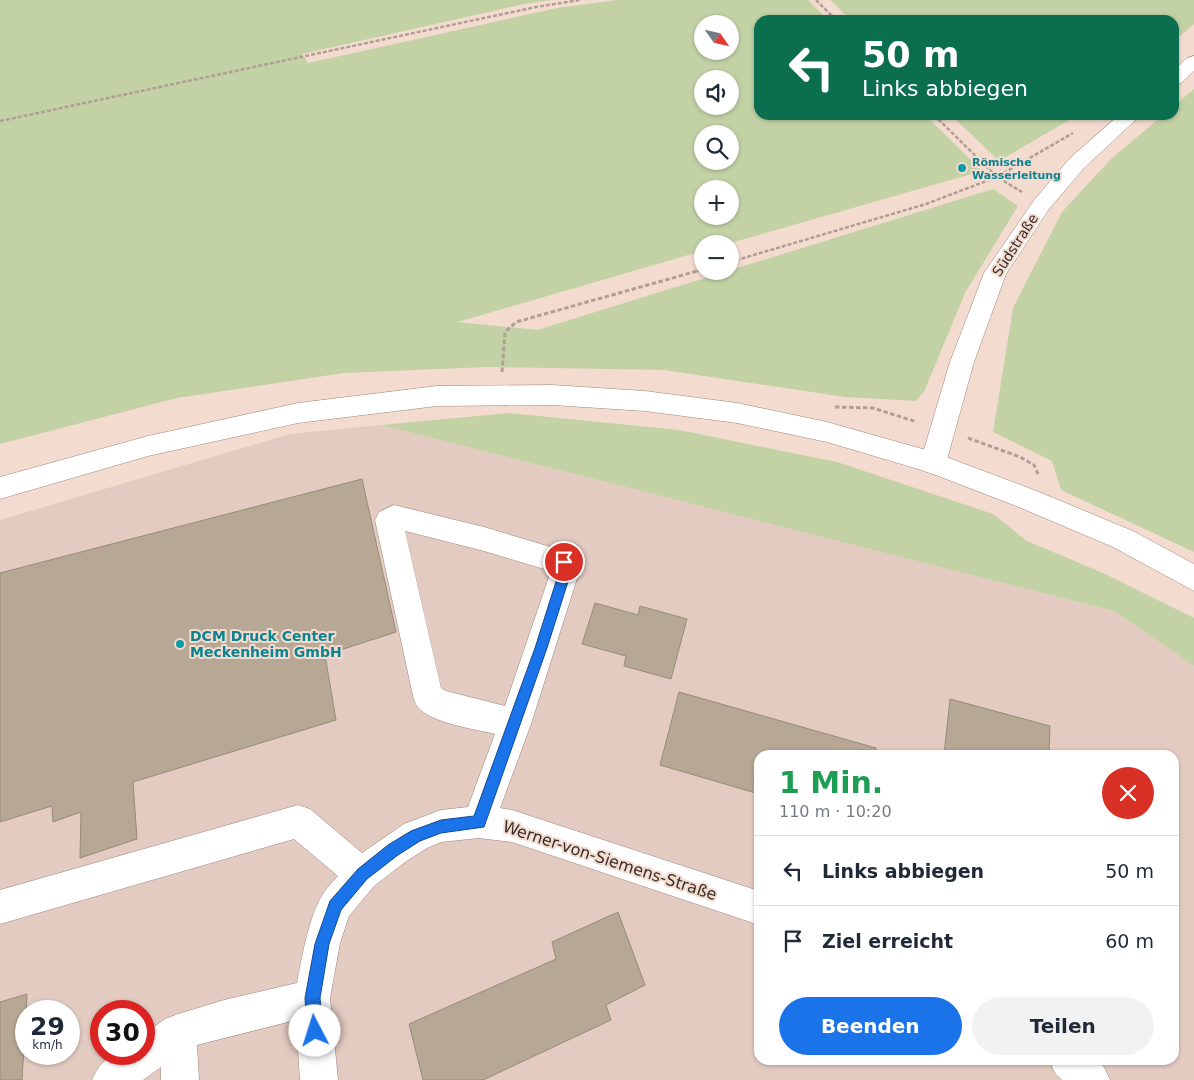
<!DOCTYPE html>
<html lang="de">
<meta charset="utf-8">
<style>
:root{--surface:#fff;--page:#f2f2f3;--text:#1f2937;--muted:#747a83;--line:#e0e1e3;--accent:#1a73e8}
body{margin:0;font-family:"DejaVu Sans",sans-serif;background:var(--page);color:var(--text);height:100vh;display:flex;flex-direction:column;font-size:19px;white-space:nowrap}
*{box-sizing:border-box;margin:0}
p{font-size:16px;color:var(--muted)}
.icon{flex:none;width:28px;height:28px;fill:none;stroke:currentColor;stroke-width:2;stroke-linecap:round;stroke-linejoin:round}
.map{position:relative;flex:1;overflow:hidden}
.side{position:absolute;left:754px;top:750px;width:425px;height:315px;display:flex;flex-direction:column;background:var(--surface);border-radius:15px;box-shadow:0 1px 4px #0004}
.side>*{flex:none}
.top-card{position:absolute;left:754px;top:15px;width:425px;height:105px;border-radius:15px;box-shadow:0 1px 4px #0004;background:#0b6e4f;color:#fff;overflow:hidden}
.needle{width:32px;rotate:124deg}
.fabs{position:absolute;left:694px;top:15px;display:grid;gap:10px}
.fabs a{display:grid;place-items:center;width:45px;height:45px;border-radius:50%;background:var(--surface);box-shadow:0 1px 4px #0004;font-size:25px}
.speed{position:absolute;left:15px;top:1000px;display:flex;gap:10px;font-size:25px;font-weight:700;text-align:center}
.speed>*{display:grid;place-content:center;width:65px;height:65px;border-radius:50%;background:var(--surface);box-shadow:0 1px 4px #0004;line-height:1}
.speed small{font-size:12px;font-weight:400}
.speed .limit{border:8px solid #d22;background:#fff;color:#111}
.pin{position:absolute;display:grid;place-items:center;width:42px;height:42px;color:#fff;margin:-21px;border:2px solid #fff;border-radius:50%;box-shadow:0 1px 5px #0007}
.me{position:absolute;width:55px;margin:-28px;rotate:355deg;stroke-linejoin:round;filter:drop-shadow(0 0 4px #0008)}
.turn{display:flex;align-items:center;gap:18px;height:105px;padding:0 25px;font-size:22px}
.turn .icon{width:65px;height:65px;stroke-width:2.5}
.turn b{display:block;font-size:35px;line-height:42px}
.round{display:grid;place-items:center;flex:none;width:52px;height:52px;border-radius:26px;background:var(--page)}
.summary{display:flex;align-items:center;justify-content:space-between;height:85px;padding:0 25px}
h1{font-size:30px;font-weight:700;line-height:38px;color:#1e9e55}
.cta{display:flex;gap:10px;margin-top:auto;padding:10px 25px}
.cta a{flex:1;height:58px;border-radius:30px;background:var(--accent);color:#fff;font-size:20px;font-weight:700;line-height:58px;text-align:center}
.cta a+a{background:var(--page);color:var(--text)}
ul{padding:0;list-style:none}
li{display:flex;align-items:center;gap:15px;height:70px;padding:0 25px;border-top:1px solid var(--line)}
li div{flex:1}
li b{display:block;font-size:19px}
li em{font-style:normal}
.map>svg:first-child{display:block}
.industrial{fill:#e3cbc2;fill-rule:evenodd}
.green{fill:#c2d2a5;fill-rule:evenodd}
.building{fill:#b6a894;stroke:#988b78}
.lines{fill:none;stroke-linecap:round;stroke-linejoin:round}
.minor-casing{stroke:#9c867b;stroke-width:1}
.major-casing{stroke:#9c867b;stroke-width:1}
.path-far1{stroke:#b19e94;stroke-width:2.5;stroke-dasharray:4 2;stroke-linecap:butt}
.path{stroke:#b19e94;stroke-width:3;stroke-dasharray:4.5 2.5;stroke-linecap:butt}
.minor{fill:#fff;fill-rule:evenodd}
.major{fill:#fff;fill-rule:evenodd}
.route{fill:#1a73e8;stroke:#114b97}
.culture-dot{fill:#0f9aa8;stroke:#f4dbcf;stroke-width:2}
.labels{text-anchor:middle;stroke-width:4;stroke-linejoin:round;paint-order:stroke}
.far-culture-label{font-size:11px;font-weight:bold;fill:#0d838f;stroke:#f4dbcf;text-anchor:start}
.street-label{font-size:14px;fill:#382f2a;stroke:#f4dbcf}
.culture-label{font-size:14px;font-weight:bold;fill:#0d838f;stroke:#f4dbcf;text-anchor:start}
.near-street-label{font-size:16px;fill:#382f2a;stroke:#f4dbcf}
</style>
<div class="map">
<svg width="1194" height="1080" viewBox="0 0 1194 1080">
<rect width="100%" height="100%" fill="#f4dbcf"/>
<!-- industrial -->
<path class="industrial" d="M 381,425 L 1114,611 L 1194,666 L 1194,1080 L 0,1080 L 0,520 L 290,434 ZM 759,755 L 1174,755 L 1174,1060 L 759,1060 ZM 26,1011 L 69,1011 L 69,1054 L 26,1054 ZM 101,1011 L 144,1011 L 144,1054 L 101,1054 Z"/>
<!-- green -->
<g class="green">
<path d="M 0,0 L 552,0 L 525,4 L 302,54 L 308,63 L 557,8 L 617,0 L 808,0 L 828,20 L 759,20 L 759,115 L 925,115 L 982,171 L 727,244 L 702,244 L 702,251 L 458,322 L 537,330 L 993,189 L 1018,206 L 965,293 L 924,392 L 916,401 L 845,397 L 664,370 L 487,367 L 344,373 L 177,398 L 0,444 ZM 702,24 L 730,24 L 730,51 L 702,51 ZM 702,79 L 730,79 L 730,106 L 702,106 ZM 702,134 L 730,134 L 730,161 L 702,161 ZM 702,189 L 730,189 L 730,216 L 702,216 Z"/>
<polygon points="830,0 1194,0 1194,24 1174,41 1174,20 851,20"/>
<polygon points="1194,89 1194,552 1061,490 1052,461 993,432 1013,308 1062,212 1111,159 1163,115 1174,115 1174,106"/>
<polygon points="951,115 1078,115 999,161"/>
<polygon points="509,413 679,430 837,462 993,514 1027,541 1103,573 1194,618 1194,666 1114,611 381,425"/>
</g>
<!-- building -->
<g class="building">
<polygon points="362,479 396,632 325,655 336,720 133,782 137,839 80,858 81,812 53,822 52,806 0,822 0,573"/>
<polygon points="595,603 638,615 640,606 687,619 671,679 624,666 626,656 582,644"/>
<polygon points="679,692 876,748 875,755 759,755 759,794 660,765"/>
<polygon points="950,699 1050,726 1049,755 944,755"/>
<polygon points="618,912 645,985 606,1005 611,1020 483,1080 423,1080 409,1024 556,959 552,942"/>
<polygon points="27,994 22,1080 0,1080 0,1002"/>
</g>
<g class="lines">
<!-- minor casing -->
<g class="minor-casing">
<g id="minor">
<polygon points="1194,56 1194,71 1181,83 1174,85 1174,70 1187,58"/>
<polygon points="1119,115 1141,115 1084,168 1049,209 1006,274 974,362 946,463 942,471 933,474 924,471 920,463 950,362 984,273 1035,199 1070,158"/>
<path d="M 394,505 L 484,527 L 574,554 L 580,569 L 531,724 L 500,808 L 512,810 L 759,891 L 759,925 L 512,842 L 479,838 L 441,842 L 427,848 L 405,862 L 374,886 L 349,916 L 340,943 L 330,998 L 338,1080 L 300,1080 L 296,1020 L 197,1045 L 199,1080 L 161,1080 L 161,1067 L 143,1080 L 92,1080 C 104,1052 117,1054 144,1054 L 144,1034 L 165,1019 L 178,1014 L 224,1000 L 297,983 C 302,957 309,916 323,894 C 327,887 333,882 338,876 L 294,839 L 0,924 L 0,890 L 298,805 L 310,809 L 362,853 L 404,824 L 441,810 L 468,807 L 495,734 C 475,729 431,723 418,707 C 415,704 414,699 413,696 L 375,520 L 379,512 ZM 405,531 L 484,551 L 551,571 L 505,706 L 446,691 L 441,688 Z"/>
<polygon points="1049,1060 1097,1060 1104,1067 1110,1080 1062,1080 1055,1073"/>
</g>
</g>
<!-- major casing -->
<g class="major-casing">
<polygon id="major" points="552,385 645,391 737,403 827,422 933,452 1039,492 1133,531 1194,564 1194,591 1113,547 1021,508 928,472 827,442 737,423 645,411 552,405 437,406 298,423 148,456 0,499 0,477 148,436 298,403 437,386"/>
</g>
<!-- path-far1 -->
<g class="path-far1">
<polyline points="816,0 836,20"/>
<polyline points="934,115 997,177 1022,192"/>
<polyline points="0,121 536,7 580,0"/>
<polyline points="730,262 926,204 997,177 1073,133"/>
<polyline points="697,271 702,270"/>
</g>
<!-- path -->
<g class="path">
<polyline points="502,372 505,332 516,322 701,270"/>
<polyline points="835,407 873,408 917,422"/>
<polyline points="968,438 1020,457 1034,465 1039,476"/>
</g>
<!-- minor -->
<use href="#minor" class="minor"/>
<!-- major -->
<use href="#major" class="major"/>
</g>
<!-- route -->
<polygon class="route" points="564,557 568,559 572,569 547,648 484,827 441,833 420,841 398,855 367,879 341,910 329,944 320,998 323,1031 320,1036 315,1038 310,1036 307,1031 305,998 315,944 330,901 358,869 388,845 411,831 441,820 474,816 535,648 560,569 558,562 560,559"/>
<!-- markers -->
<g class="culture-dot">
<circle cx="962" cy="168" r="5"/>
<circle cx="180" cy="644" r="5"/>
</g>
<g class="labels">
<!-- far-culture labels -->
<g class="far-culture-label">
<text x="972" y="166">Römische<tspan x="972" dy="13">Wasserleitung</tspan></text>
</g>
<!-- street labels -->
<g class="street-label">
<text transform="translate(1015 245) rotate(-57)" y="5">Südstraße</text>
</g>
<!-- culture labels -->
<g class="culture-label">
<text x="190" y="641">DCM Druck Center<tspan x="190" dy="16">Meckenheim GmbH</tspan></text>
</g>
<!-- near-street labels -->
<g class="near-street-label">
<text transform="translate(610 860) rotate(18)" y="6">Werner-von-Siemens-Straße</text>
</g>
</g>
</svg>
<div class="fabs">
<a><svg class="needle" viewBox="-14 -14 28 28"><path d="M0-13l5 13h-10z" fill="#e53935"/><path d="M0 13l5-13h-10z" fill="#747a83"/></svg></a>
<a><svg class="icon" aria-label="sound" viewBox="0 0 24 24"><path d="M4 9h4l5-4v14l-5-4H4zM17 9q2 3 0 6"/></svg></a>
<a><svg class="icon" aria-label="search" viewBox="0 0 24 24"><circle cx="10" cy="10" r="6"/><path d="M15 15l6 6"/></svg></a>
<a>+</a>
<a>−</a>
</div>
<div class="speed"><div>29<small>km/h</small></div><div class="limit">30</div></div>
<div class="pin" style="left:564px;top:562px;background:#d93025"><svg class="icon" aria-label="arrive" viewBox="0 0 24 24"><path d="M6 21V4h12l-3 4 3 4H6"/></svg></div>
<svg class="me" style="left:315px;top:1031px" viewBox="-20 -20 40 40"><circle r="19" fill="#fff"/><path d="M0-13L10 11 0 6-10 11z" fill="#1a73e8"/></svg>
<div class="top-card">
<div class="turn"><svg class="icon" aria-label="left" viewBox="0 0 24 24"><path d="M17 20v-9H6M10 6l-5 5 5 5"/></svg><div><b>50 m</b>Links abbiegen</div></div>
</div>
<section class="side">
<div class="summary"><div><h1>1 Min.</h1><p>110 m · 10:20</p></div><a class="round" style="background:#d93025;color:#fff"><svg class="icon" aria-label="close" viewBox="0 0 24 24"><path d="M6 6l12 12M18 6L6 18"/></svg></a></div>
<ul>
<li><svg class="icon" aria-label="left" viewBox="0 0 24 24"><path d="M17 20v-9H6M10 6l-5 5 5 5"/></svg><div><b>Links abbiegen</b></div><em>50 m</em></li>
<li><svg class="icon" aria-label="arrive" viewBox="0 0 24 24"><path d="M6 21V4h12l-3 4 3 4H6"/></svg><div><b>Ziel erreicht</b></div><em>60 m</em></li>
</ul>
<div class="cta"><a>Beenden</a><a>Teilen</a></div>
</section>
</div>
